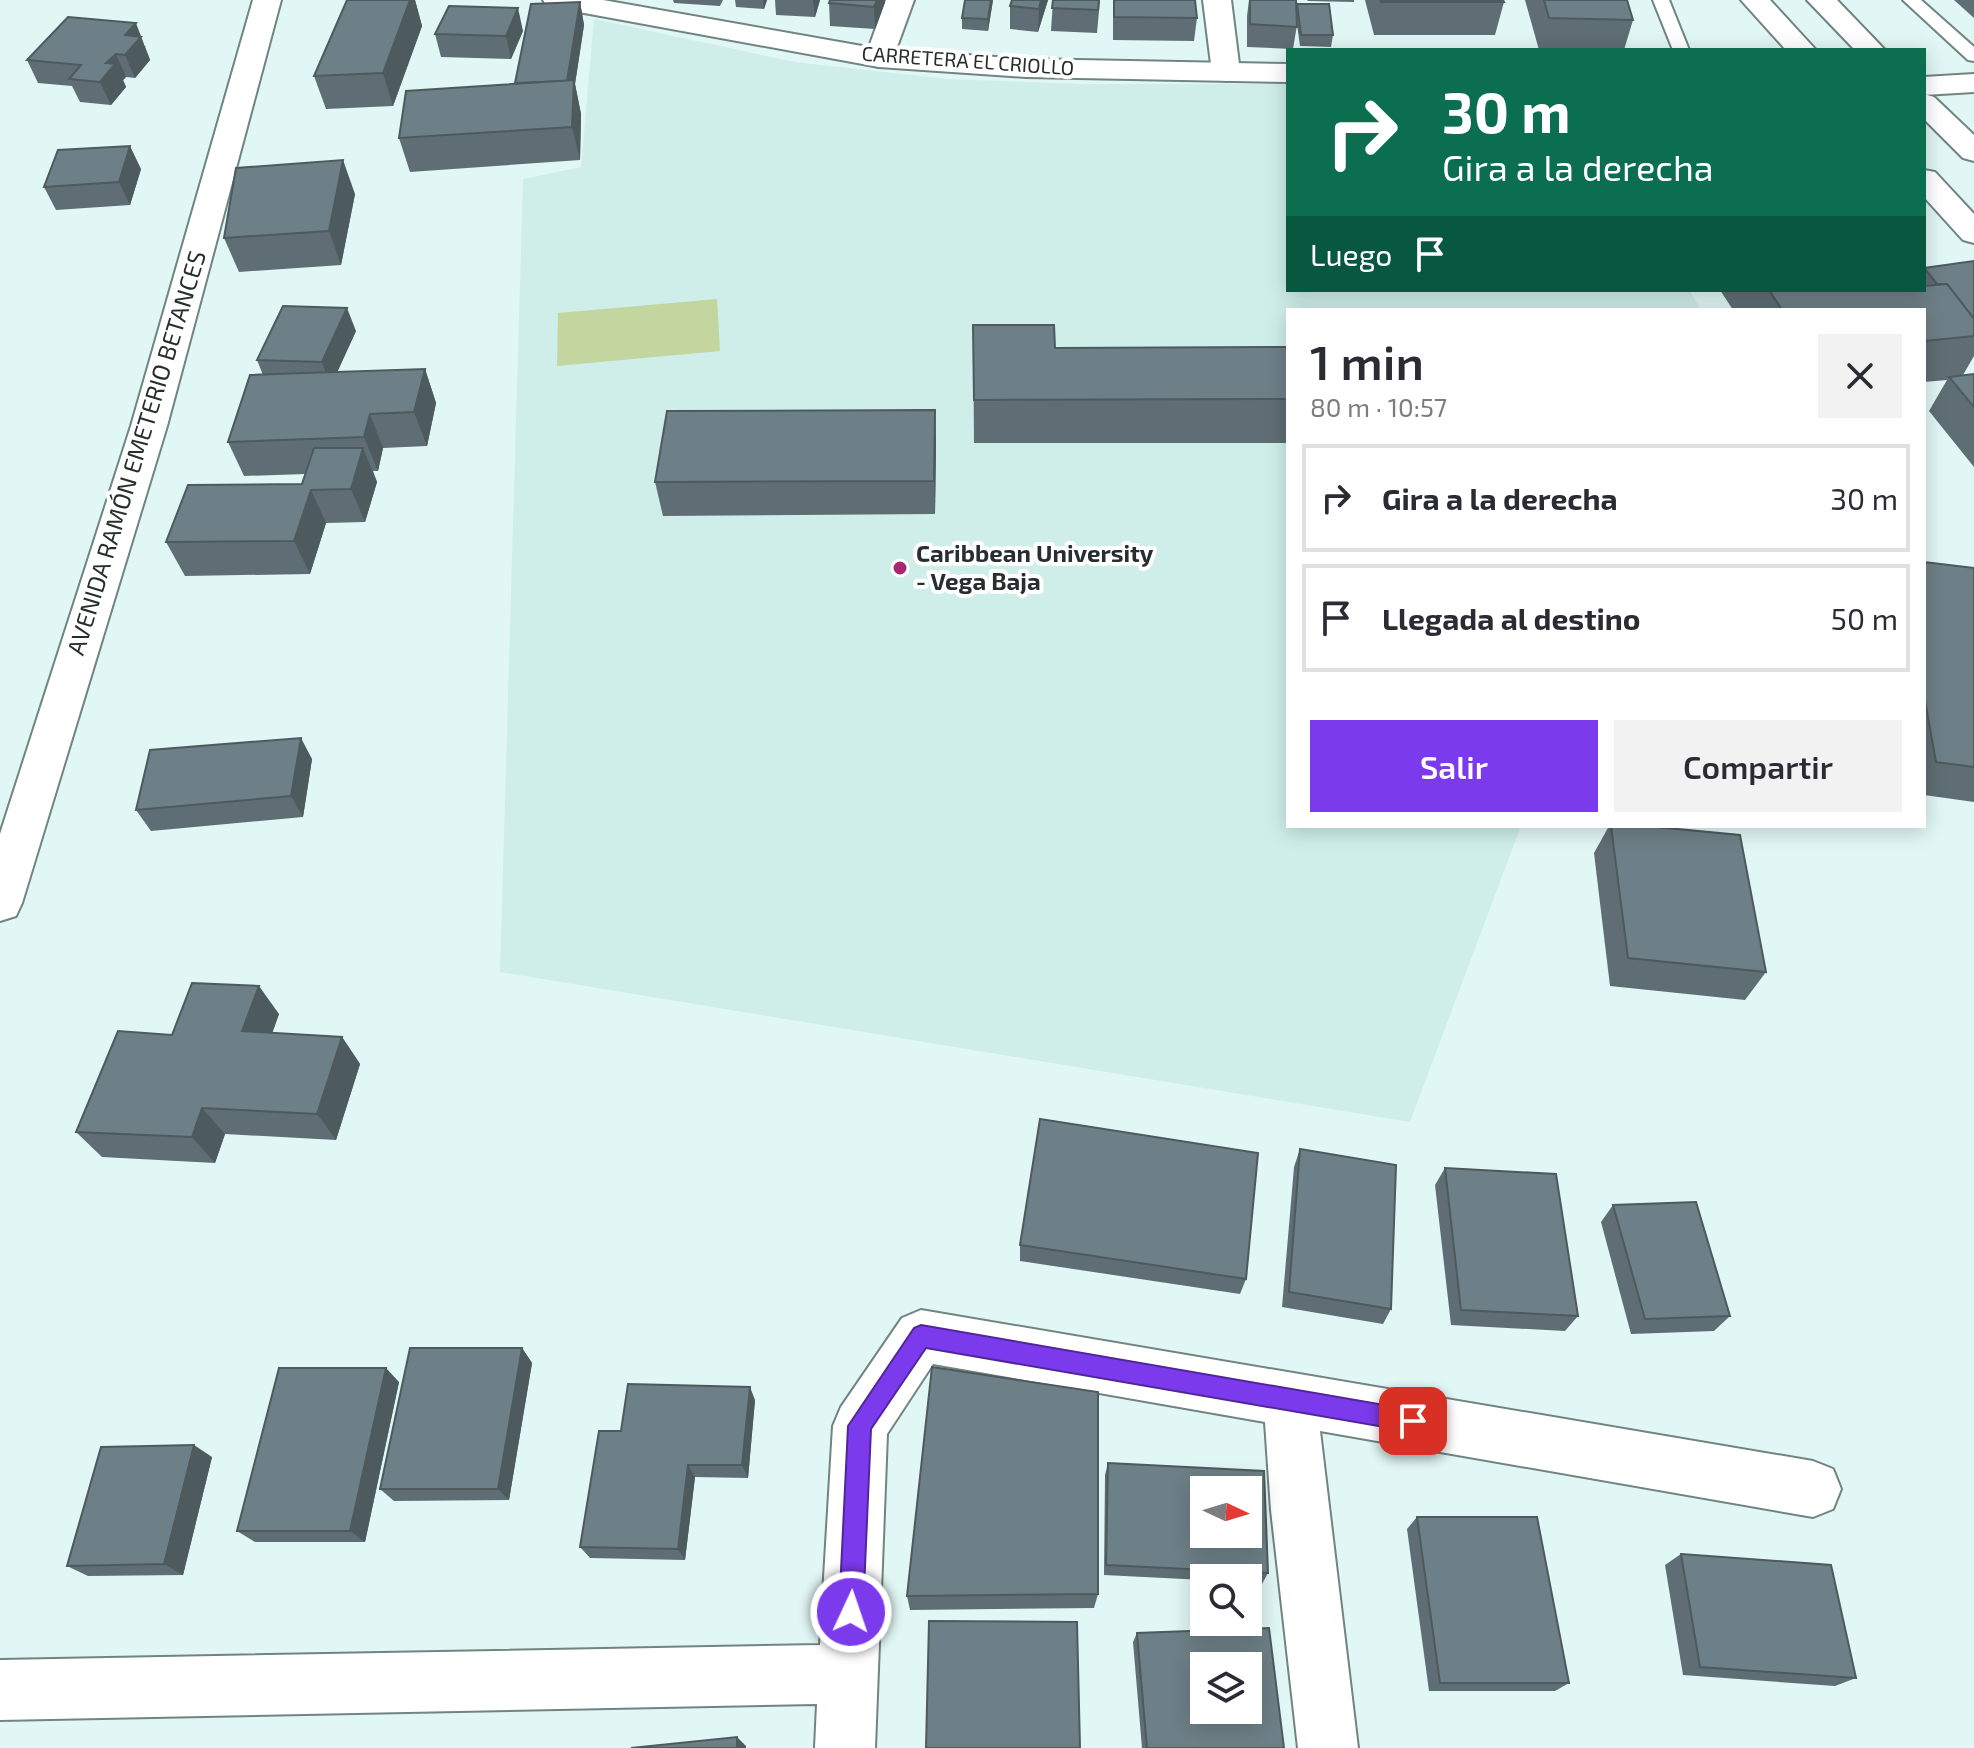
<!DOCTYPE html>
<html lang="es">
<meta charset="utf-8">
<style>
:root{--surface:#fff;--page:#f2f2f3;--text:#2b2b33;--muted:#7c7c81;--line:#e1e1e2;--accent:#7c3aed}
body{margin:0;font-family:"Exo 2",sans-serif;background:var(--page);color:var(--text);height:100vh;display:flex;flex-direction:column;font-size:30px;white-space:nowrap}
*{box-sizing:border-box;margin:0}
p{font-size:26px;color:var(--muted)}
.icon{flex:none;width:44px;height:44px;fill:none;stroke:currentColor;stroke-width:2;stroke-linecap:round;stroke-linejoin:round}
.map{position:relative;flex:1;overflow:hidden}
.side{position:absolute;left:1286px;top:308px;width:640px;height:520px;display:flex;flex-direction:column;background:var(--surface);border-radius:0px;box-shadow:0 4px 20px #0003}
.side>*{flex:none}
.banner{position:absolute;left:1286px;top:48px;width:640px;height:244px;border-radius:0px;box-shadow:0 4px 20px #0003;background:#0b6e4f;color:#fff;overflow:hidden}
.needle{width:52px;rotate:94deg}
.controls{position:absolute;left:1190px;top:1476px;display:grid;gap:16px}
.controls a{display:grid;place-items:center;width:72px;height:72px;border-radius:0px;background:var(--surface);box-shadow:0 4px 20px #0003;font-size:40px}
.pin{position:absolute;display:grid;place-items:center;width:68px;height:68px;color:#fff;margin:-34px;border-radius:16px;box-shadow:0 4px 12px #0006}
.me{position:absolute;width:88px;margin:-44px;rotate:3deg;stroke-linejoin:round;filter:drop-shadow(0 0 6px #0008)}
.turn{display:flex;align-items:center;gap:28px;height:168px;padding:0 24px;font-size:36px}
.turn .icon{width:104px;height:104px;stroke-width:2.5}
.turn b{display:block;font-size:56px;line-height:68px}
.then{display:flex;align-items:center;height:76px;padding:0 24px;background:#0003;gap:16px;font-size:30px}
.round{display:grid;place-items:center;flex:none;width:84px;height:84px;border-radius:0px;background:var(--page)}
.headline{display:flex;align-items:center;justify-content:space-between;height:136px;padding:0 24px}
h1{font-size:48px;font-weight:600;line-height:60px}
.button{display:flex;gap:16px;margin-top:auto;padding:16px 24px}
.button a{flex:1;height:92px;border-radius:0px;background:var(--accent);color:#fff;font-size:32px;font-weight:600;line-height:92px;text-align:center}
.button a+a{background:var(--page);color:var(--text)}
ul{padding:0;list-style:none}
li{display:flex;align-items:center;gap:24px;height:108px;margin:0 16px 12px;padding:0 8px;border:4px solid var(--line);border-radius:0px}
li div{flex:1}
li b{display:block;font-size:30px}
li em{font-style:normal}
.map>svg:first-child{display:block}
.built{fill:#cfeeea}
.green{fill:#c3d69f}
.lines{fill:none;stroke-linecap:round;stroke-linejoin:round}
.service-casing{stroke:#708482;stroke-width:4}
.minor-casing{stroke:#708482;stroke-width:4}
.tertiary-casing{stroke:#708482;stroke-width:4}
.secondary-casing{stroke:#708482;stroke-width:4}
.service{fill:#fff;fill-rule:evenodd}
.minor{fill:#fff;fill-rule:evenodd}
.tertiary{fill:#fff;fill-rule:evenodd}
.secondary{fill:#fff;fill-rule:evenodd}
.wall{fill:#5f6e74}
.shaded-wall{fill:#4d5a5e}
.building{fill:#6e8087;stroke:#4d5a5e;stroke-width:2;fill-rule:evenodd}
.route{fill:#7c3aed;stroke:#51269a;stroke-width:2}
.poi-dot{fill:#a92671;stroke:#fff;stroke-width:3}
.labels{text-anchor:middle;stroke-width:8;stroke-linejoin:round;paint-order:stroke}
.far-street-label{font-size:20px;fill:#272f2e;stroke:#fff}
.street-label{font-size:24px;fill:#272f2e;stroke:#fff}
.poi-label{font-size:24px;font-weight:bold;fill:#272f2e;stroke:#fff;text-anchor:start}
</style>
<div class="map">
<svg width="1974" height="1748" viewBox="0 0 1974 1748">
<rect width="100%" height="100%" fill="#e1f7f5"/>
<!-- built -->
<polygon class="built" points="594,19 795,62 947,79 1083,84 1288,84 1288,290 1689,290 1701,310 1288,310 1288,826 1521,826 1410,1122 500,972 523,179 581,167"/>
<!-- green -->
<polygon class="green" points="717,299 720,351 557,366 558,313"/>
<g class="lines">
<!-- service casing -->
<g class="service-casing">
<g id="service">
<polygon points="1653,0 1669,0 1689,50 1673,50"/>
<polygon points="1903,0 1921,0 1974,47 1974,61 1968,60"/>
</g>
</g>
<!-- minor casing -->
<g class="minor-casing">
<g id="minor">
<polygon points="886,0 914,0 893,58 889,64 879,67 869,64 865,58"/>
<polygon points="1203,0 1231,0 1240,72 1236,78 1226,81 1216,78 1212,72"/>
<polygon points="1974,74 1974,92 1924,95 1924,77"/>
<polygon points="921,1310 1813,1461 1833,1469 1841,1489 1833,1509 1813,1517 1320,1431 1358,1748 1298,1748 1271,1510 1265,1422 933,1364 887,1434 875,1748 815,1748 817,1704 0,1720 0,1660 820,1645 833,1426 841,1407 902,1318"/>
</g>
</g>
<!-- tertiary casing -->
<g class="tertiary-casing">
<g id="tertiary">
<polygon points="253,0 281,0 167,426 22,903 16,916 0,921 0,834 131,426"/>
<polygon points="543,0 603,0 879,49 1026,59 1288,64 1288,82 1026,77 879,67 557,8 547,6"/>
</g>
</g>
<!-- secondary casing -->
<g class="secondary-casing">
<g id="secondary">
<polygon points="1741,0 1770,0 1816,50 1786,50"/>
<polygon points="1807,0 1837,0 1885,50 1855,50"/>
<polygon points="1924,94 1934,97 1974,135 1974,161 1963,158 1924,119"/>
<polygon points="1924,170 1935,172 1974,214 1974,243 1963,240 1924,197"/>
</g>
</g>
<!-- service -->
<use href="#service" class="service"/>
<!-- minor -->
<use href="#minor" class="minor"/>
<!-- tertiary -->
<use href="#tertiary" class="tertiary"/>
<!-- secondary -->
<use href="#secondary" class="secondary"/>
</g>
<!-- wall -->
<g class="wall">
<polygon points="347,0 415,0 422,26 393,106 326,109 314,76"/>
<polygon points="673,0 723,0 720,6 674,3"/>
<polygon points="735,0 767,0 764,9 736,7"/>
<polygon points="775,0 820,0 815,17 776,15"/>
<polygon points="830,0 885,0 885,2 875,29 830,26 829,3"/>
<polygon points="993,0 988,31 962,29 962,18"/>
<polygon points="1048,0 1038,32 1010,29 1010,6"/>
<polygon points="1053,0 1100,0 1097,33 1051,31"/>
<polygon points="1113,0 1195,0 1197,18 1194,41 1113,40"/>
<polygon points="1249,0 1296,0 1296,11 1297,4 1333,35 1331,47 1300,46 1297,25 1293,49 1247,47 1247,16"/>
<polygon points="1307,0 1354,0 1354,2 1308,1"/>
<polygon points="1365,0 1503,0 1504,2 1495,35 1374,35"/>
<polygon points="1525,0 1627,0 1633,20 1624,50 1539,50"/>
<polygon points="1954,0 1974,0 1974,18"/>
<polygon points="580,2 584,25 575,84 581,114 580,160 410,172 399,138 516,84 515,83"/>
<polygon points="523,31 511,59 441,57 435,34"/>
<polygon points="146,46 145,47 150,60 135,78 126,77 123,80 126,87 111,105 80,102 72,86 38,83 27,60"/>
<polygon points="141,169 130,205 56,210 44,187"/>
<polygon points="355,194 341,265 239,272 224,238"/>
<polygon points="1974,261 1974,356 1963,375 1974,374 1974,467 1929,411 1947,380 1924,382 1924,310 1733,310 1720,290 1924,290 1924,268"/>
<polygon points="973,325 1055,348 1288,347 1288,443 974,443"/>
<polygon points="356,331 337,372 425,369 436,403 427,446 383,448 378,471 373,471 377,482 365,522 326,523 310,574 185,576 166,542 302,484 306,474 244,476 228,442 263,375 257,360"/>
<polygon points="935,410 936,443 935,514 663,516 655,482"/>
<polygon points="1924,562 1974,568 1974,802 1924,795"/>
<polygon points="312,759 303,817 151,831 136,810"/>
<polygon points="1609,826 1646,826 1766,972 1745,1000 1610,986 1594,853"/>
<polygon points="279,1014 272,1033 342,1037 360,1064 336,1140 225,1134 215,1163 102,1157 76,1132 172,1035"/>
<polygon points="1300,1149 1391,1309 1383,1324 1282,1307 1294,1167"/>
<polygon points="1445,1168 1578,1316 1565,1331 1451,1325 1435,1185"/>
<polygon points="1613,1205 1730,1316 1714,1331 1631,1334 1601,1222"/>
<polygon points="1020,1245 1246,1279 1240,1294 1020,1261"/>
<polygon points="522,1348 532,1363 509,1500 394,1501 380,1489"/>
<polygon points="399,1382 365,1542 255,1542 237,1531"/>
<polygon points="755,1400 748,1478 695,1477 685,1560 590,1558 580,1547 621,1431"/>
<polygon points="212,1457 183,1575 88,1576 67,1566"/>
<polygon points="1108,1463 1268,1573 1262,1584 1248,1583 1248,1578 1204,1578 1204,1580 1104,1575 1105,1475"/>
<polygon points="1417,1517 1569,1683 1555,1691 1429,1691 1407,1529"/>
<polygon points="1681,1554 1856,1678 1835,1686 1683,1675 1665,1565"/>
<polygon points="1098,1594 1094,1608 910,1610 907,1596"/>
<polygon points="1137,1633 1284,1748 1142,1748 1133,1642"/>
</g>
<!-- shaded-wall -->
<g class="shaded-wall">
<polygon points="410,0 415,0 422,26 393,106 383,73"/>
<polygon points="763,0 767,0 764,9"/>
<polygon points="813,0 820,0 815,17"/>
<polygon points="877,0 885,0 885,2 875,29 874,7"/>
<polygon points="991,0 993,0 988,31 988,19"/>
<polygon points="1041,0 1048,0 1038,32 1039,9"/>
<polygon points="580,2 584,25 575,84 581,114 580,160 572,127 567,81"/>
<polygon points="518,8 523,31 511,59 506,36"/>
<polygon points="136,23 150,60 135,78 125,55 125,35"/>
<polygon points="116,54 126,77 123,80 126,87 111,105 100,82 106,63"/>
<polygon points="130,146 141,169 130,205 119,182"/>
<polygon points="343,160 355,194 341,265 329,231"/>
<polygon points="347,308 356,331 331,386 322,362"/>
<polygon points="425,369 436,403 427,446 414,412"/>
<polygon points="935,410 936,443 935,514 934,481"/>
<polygon points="370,414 383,448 378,471 364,437"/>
<polygon points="363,448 377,482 365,522 351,489"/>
<polygon points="311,490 326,523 310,574 294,541"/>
<polygon points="301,738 312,759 303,817 291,796"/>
<polygon points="259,986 279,1014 263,1059 242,1031"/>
<polygon points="342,1037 360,1064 336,1140 317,1114"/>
<polygon points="202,1108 225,1134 215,1163 192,1137"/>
<polygon points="522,1348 532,1363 509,1500 498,1489"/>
<polygon points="386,1368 399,1382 365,1542 350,1531"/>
<polygon points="750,1387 755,1400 748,1478 742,1465"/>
<polygon points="194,1445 212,1457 183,1575 164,1564"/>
<polygon points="688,1465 695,1477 685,1560 678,1549"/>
<polygon points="737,1737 746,1746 746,1748 737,1748"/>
</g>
<!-- building -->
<g class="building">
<polygon points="347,0 410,0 383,73 314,76"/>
<polygon points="830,0 877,0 874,7 829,3"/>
<polygon points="965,0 991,0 988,19 962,18"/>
<polygon points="1012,0 1041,0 1039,9 1010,6"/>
<polygon points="1053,0 1099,0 1098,10 1052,8"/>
<polygon points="1114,0 1195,0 1197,18 1114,17"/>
<polygon points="1250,0 1296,0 1297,27 1250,24"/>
<polygon points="1380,0 1503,0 1504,2 1381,2"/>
<polygon points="1544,0 1627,0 1633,20 1549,18"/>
<polygon points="580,2 567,81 515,83 531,4"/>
<polygon points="1297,4 1329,4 1333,35 1301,35"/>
<polygon points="449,6 518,8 506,36 435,34"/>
<polygon points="68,17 136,23 125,35 141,37 125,55 116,54 106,63 115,64 100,82 69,79 81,65 27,60"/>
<polygon points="574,80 572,127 399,138 406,91"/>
<polygon points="130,146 119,182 44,187 58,150"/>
<polygon points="343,160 329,231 224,238 236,168"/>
<polygon points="1974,261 1974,319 1947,284 1937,284 1924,268"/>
<polygon points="1947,284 1974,319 1974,336 1924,341 1924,310 1782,310 1769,290 1924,290 1924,286"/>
<polygon points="283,306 347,308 322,362 257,360"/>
<polygon points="973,325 1054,325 1055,348 1288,347 1288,399 974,400"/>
<polygon points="425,369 414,412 370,414 364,437 228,442 250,375"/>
<polygon points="1974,374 1974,407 1949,377"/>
<polygon points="935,410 934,481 655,482 667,411"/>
<polygon points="314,448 363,448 351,489 311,490 294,541 166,542 188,485 302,484"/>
<polygon points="1924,562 1974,568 1974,767 1936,762 1924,695"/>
<polygon points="301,738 291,796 136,810 150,750"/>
<polygon points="1611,826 1646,826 1740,835 1766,972 1628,958"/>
<polygon points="192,983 259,986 242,1031 342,1037 317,1114 202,1108 192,1137 76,1132 118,1031 172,1035"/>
<polygon points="1040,1119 1258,1153 1246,1279 1020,1245"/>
<polygon points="1300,1149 1396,1165 1391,1309 1289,1292"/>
<polygon points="1445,1168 1556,1174 1578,1316 1461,1310"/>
<polygon points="1696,1202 1730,1316 1645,1319 1613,1205"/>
<polygon points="410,1348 522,1348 498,1489 380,1489"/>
<polygon points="932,1367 1098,1392 1098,1594 907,1596"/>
<polygon points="279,1368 386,1368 350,1531 237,1531"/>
<polygon points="628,1384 750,1387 742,1465 688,1465 678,1549 580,1547 599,1431 621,1431"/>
<polygon points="194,1445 164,1564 67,1566 101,1447"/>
<path d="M 1108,1463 L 1264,1471 L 1268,1573 L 1106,1565 ZM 1204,1490 L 1248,1490 L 1248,1534 L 1204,1534 Z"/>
<polygon points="1417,1517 1537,1517 1569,1683 1440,1683"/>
<polygon points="1681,1554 1831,1565 1856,1678 1700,1667"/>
<polygon points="929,1621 1077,1622 1080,1748 926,1748"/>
<path d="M 1269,1628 L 1284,1748 L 1147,1748 L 1137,1633 ZM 1204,1666 L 1248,1666 L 1248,1710 L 1204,1710 Z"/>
<polygon points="737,1737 737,1748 631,1748"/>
</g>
<!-- route -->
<polygon class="route" points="921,1325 1413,1410 1421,1413 1424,1421 1421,1429 1413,1432 926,1348 871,1429 863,1612 860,1620 851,1624 843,1620 839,1612 848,1426 914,1328"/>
<!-- markers -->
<circle class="poi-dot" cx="900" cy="568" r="8"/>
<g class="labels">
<!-- far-street labels -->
<g class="far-street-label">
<text transform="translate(968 61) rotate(4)" y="7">CARRETERA EL CRIOLLO</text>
</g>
<!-- street labels -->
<g class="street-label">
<text transform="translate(137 453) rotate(-73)" y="8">AVENIDA RAMÓN EMETERIO BETANCES</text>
</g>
<!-- poi labels -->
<g class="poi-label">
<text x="916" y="562">Caribbean University<tspan x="916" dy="28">- Vega Baja</tspan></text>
</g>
</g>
</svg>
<div class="controls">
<a><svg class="needle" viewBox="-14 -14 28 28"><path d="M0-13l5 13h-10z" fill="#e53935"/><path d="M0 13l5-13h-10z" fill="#7c7c81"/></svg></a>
<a><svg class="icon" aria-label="search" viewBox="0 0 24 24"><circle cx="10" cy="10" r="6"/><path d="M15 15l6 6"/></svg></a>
<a><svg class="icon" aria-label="layers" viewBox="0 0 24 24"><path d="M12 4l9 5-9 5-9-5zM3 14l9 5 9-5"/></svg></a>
</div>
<div class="pin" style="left:1413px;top:1421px;background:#d93025"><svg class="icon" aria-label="arrive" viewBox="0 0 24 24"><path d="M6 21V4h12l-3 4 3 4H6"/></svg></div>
<svg class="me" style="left:851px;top:1612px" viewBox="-20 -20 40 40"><circle r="17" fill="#7c3aed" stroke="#fff" stroke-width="3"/><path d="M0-11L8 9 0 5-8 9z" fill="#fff"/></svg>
<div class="banner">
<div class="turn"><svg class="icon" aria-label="right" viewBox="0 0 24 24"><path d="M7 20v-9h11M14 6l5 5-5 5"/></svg><div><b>30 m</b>Gira a la derecha</div></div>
<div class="then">Luego<svg class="icon" aria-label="arrive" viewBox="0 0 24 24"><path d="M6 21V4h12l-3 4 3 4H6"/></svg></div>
</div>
<section class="side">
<div class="headline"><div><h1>1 min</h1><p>80 m · 10:57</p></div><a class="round"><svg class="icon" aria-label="close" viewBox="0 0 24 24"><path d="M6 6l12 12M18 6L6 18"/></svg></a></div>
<ul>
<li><svg class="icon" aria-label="right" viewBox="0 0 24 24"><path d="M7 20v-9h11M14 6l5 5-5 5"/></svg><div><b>Gira a la derecha</b></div><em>30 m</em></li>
<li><svg class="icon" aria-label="arrive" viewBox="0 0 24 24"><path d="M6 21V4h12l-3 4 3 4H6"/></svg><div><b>Llegada al destino</b></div><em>50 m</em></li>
</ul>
<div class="button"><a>Salir</a><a>Compartir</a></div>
</section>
</div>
